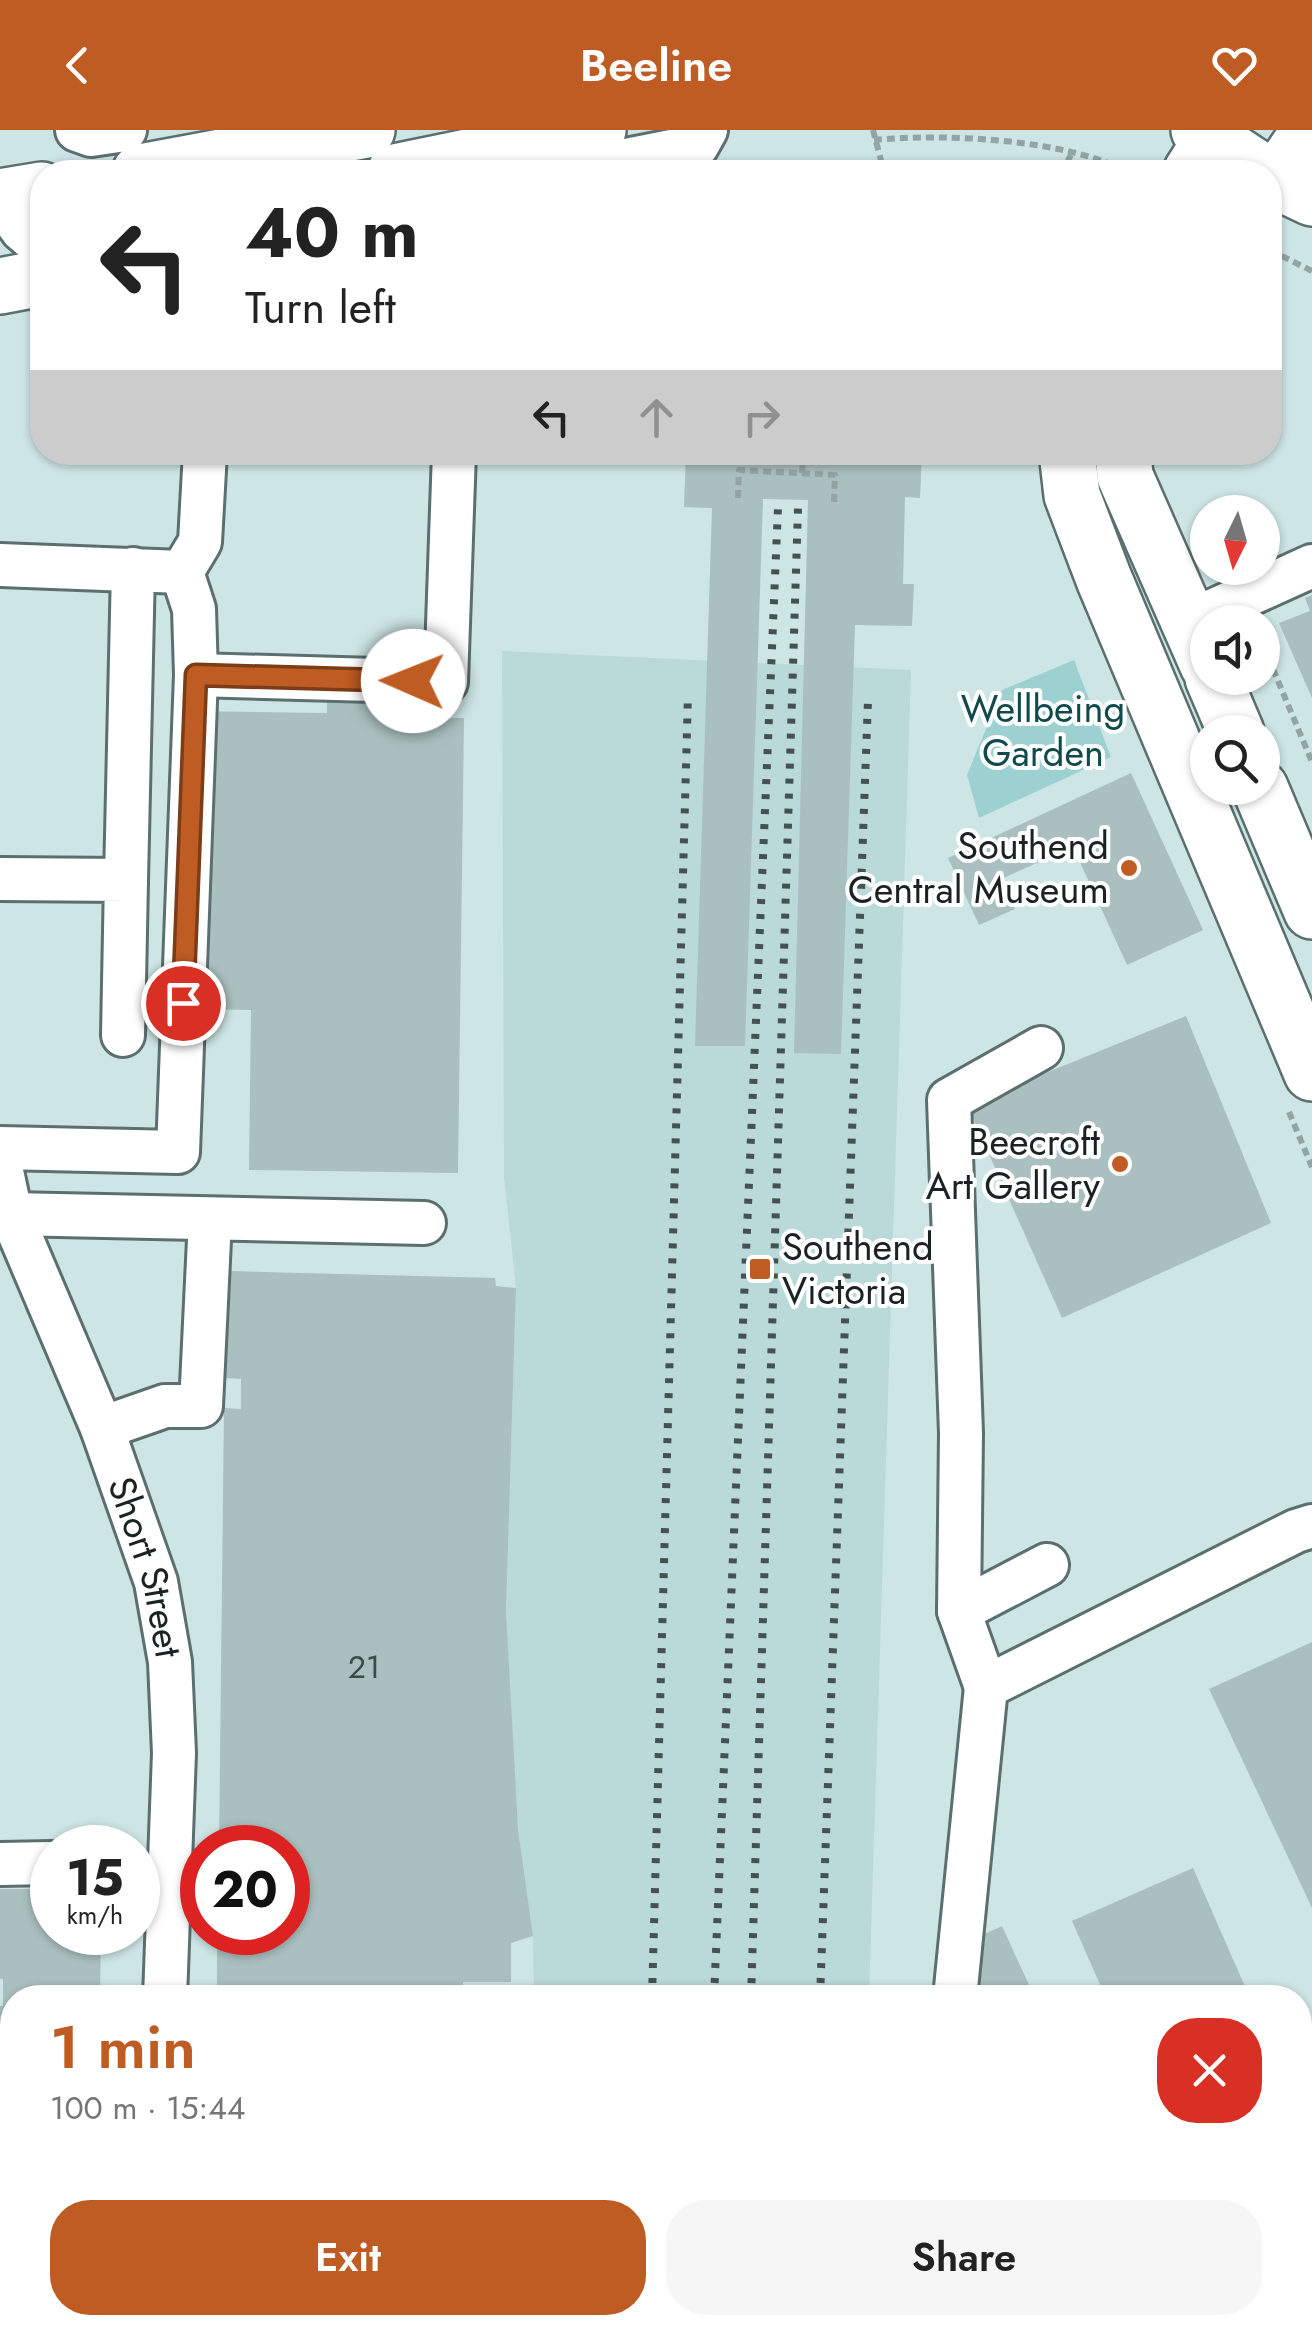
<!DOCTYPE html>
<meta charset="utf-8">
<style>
:root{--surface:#fff;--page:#f6f6f6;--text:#222;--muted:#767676;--accent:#bf5c23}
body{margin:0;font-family:Jost,sans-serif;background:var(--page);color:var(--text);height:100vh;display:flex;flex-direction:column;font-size:38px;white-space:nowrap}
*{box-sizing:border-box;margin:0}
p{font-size:32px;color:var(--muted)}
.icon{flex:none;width:55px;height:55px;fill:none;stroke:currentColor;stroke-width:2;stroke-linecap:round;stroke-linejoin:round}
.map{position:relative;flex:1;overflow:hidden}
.side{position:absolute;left:0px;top:1855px;width:1312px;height:350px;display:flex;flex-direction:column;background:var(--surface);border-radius:40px 40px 0 0;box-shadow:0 2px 8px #0004}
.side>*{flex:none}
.banner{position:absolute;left:30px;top:30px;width:1252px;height:305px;border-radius:40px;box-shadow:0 2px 8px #0004;background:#fff;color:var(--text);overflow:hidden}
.needle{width:65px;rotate:185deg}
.tools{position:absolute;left:1190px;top:365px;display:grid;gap:20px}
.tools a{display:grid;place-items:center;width:90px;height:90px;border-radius:50%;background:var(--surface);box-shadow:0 2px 8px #0004;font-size:50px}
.speed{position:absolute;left:30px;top:1695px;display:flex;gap:20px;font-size:50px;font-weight:700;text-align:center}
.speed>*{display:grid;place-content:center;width:130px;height:130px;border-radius:50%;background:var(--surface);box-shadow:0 2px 8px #0004;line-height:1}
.speed small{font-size:25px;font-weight:400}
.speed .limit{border:15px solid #d22;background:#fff;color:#111}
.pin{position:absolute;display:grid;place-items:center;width:85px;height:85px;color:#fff;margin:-42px;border:5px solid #fff;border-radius:50%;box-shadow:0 2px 10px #0007}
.me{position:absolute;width:110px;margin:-55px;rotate:271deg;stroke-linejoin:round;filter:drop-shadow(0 0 8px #0008)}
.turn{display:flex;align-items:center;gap:35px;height:210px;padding:0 50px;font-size:45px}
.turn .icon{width:130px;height:130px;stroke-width:2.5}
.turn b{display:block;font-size:70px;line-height:85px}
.lanes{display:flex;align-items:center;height:95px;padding:0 50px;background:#0003;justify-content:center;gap:50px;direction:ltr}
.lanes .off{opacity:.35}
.round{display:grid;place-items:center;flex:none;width:105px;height:105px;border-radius:40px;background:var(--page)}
.head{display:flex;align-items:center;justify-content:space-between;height:170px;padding:0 50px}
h1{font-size:60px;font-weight:600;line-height:75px;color:var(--accent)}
.button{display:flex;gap:20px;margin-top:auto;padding:20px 50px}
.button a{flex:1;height:115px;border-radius:40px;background:var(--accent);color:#fff;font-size:40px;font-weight:600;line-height:115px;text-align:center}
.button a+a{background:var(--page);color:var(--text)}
header{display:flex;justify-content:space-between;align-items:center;height:130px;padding:0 50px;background:var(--accent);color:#fff;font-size:45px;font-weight:600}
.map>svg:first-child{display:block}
.built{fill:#bad9d9}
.green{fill:#9dd1d1}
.building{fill:#aabfbf}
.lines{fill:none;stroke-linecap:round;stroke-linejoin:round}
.minor-casing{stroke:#5b6f6f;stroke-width:48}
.major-casing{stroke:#5b6f6f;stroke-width:60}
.highway-casing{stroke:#5b6f6f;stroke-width:60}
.path{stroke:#92a4a4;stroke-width:6;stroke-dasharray:8 5;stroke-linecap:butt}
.minor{stroke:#fff;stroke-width:42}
.major{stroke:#fff;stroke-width:55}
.highway{stroke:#fff;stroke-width:55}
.rail{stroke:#465252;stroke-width:8;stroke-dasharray:5 10;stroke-linecap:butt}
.route-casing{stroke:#7c3c17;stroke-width:25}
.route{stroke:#bf5c23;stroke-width:18}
.poi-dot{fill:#bf5c23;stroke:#fff;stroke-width:4}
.labels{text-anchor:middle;stroke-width:8;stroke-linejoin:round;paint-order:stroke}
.number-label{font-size:32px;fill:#3e4949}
.park-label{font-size:38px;fill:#104a4b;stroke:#fff}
.poi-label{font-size:38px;fill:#1a2222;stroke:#fff;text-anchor:end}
.street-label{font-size:38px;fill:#1a2222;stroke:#fff}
</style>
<header><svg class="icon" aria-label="back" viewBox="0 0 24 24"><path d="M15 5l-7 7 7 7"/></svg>Beeline<svg class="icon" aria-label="heart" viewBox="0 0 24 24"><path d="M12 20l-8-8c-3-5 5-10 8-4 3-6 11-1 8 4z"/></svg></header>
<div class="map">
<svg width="1312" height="2205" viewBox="0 0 1312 2205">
<rect width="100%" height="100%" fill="#cee5e5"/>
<!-- built -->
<g class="built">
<polygon points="502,521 911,540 869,1867 534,1867 533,1806 518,1699 510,1593 506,1482 516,1158 504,1047"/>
<polygon points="541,2193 859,2192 859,2193 858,2205 541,2205"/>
</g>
<!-- green -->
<polygon class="green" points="1074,530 1111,627 979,688 967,645 1002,560"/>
<!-- building -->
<g class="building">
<polygon points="686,322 922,322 920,368 905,367 903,454 914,454 912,496 855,495 841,924 794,923 808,370 763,369 745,916 695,916 712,378 684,377"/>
<polygon points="1312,465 1312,568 1279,493 1310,481 1305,468"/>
<polygon points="327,568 400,569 400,588 464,588 458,1043 249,1040 251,880 192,879 197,581 327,583"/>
<polygon points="1131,643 1203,800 1127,835 1073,717 1001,749 1015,779 979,795 948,728"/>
<polygon points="1186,886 1271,1093 1062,1188 967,975"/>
<polygon points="229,1141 495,1148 496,1156 516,1158 506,1482 518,1699 533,1806 511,1813 511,1852 463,1852 463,1868 217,1868 217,1802 288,1802 288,1718 219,1718 224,1278 241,1279 241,1249 226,1248"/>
<polygon points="1312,1512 1312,1778 1209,1559"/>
<polygon points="1193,1738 1250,1868 1106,1868 1072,1791"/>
<polygon points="0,1759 52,1759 52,1802 101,1802 100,1868 12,1868 12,2132 0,2131 0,1876 3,1876 3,1849 0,1849"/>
<polygon points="1002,1796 1035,1868 967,1868 969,1811"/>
<polygon points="1300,2089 1312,2116 1312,2195 1300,2167"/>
<rect x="10" y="2192" width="85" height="13"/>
<polygon points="944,2192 1208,2192 1213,2205 942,2205"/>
</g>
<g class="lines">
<!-- minor casing -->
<g class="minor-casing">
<g id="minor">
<polyline points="77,0 91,5 125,0"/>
<polyline points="565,42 697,16 706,0"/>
<polyline points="0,70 22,100 42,117"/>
<polyline points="0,435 182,442 200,412 205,322"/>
<polyline points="1188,492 1312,436"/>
<polyline points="196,545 446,552 454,322"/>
<polyline points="0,749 126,750 123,905"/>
<polyline points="126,750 133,439"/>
<polyline points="0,1018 178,1022 196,545 194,479 182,442"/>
<path id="s1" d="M 0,1032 L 11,1084 L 102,1298 L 156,1452 L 170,1532 L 174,1623 L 165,1868"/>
<polyline points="11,1084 424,1093"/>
<polyline points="102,1298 165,1276 201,1276 210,1089"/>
<polyline points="959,1481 1047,1435"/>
<polyline points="986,1557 959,1481 961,1303 949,970 1041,918"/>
<polyline points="0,1734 52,1733"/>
<polyline points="955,1868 986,1557 1296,1401 1312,1396"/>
<polyline points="150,2205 151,2192"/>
<polyline points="921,2205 922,2192"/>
</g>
</g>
<!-- major casing -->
<g class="major-casing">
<g id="major">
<polyline points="1199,0 1262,42"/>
<polyline points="140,42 367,0"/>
<polyline points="395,42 598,0"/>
<polyline points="1270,48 1312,68"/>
<polyline points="0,67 42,60"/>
<polyline points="0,156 42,148"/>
</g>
</g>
<!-- highway casing -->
<g class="highway-casing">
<g id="highway">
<polyline points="1191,42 1218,0"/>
<polyline points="1270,58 1310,0"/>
<polyline points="1067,322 1072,365 1104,449 1312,943"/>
<polyline points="1123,322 1125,346 1208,535"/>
<polyline points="1213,548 1236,602"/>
<polyline points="1260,658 1312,781"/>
</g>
</g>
<!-- path -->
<g class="path">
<polyline points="873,0 884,42"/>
<path d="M 874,10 C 944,3 1066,9 1128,42"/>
<polyline points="1061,42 1071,25"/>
<polyline points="1270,120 1312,141"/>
<polyline points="802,343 803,322"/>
<polyline points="738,368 739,340 835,345 834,372"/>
<polyline points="1273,539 1312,632"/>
<polyline points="1289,982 1312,1037"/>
</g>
<!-- minor -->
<use href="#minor" class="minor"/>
<!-- major -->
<use href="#major" class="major"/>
<!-- highway -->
<use href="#highway" class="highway"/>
<!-- rail -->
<g class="rail">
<polyline points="652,1868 688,564"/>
<polyline points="714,1868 778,378"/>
<polyline points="751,1868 798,378"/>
<polyline points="820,1868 868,570"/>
<polyline points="673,2192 674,2205"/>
<polyline points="702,2205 703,2192"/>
<polyline points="741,2205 742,2192"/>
<polyline points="784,2205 787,2192"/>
</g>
</g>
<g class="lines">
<!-- route casing -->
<g class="route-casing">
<polyline id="route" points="183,873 196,545 413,551"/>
</g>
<!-- route -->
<use href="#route" class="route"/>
</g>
<!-- markers -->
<g class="poi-dot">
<circle cx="1129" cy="738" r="10"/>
<circle cx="1120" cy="1034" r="10"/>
<rect x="748" y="1127" width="24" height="24" rx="5"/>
</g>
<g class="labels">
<!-- number labels -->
<g class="number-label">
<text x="364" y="1548">21</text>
</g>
<!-- park labels -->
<g class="park-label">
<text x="1043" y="592">Wellbeing<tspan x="1043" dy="44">Garden</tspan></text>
</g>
<!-- poi labels -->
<g class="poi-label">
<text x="1109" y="729">Southend<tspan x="1109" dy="44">Central Museum</tspan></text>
<text x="1100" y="1025">Beecroft<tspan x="1100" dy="44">Art Gallery</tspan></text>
<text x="782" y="1130" text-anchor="start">Southend<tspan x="782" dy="44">Victoria</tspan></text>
</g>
<!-- street labels -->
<g class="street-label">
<text dy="13" stroke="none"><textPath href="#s1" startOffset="432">Short Street</textPath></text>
</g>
</g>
</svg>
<div class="tools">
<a><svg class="needle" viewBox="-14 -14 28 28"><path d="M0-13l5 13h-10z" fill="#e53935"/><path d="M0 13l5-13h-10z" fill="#767676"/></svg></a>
<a><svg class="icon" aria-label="sound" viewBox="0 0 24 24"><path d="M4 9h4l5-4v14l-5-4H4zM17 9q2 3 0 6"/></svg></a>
<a><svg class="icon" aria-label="search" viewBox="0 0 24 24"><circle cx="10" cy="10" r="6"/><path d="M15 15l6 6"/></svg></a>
</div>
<div class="speed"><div>15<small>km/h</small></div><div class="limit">20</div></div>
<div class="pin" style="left:183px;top:873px;background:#d93025"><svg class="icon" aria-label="arrive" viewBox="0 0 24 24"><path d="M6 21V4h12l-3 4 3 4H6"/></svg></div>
<svg class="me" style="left:413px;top:551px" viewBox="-20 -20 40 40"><circle r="19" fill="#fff"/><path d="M0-13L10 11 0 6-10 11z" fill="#bf5c23"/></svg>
<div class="banner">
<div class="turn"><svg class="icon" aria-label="left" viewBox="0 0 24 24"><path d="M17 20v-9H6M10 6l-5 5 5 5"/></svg><div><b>40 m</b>Turn left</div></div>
<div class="lanes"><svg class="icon" aria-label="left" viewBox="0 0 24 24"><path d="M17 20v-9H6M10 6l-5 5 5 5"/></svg><svg class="icon off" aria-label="ahead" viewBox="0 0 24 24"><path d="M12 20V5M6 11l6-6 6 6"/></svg><svg class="icon off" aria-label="right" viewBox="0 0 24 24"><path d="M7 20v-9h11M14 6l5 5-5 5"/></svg></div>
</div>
<section class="side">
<div class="head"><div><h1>1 min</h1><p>100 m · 15:44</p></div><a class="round" style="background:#d93025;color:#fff"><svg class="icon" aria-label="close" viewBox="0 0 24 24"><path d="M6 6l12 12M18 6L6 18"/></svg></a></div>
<div class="button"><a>Exit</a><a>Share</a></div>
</section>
</div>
